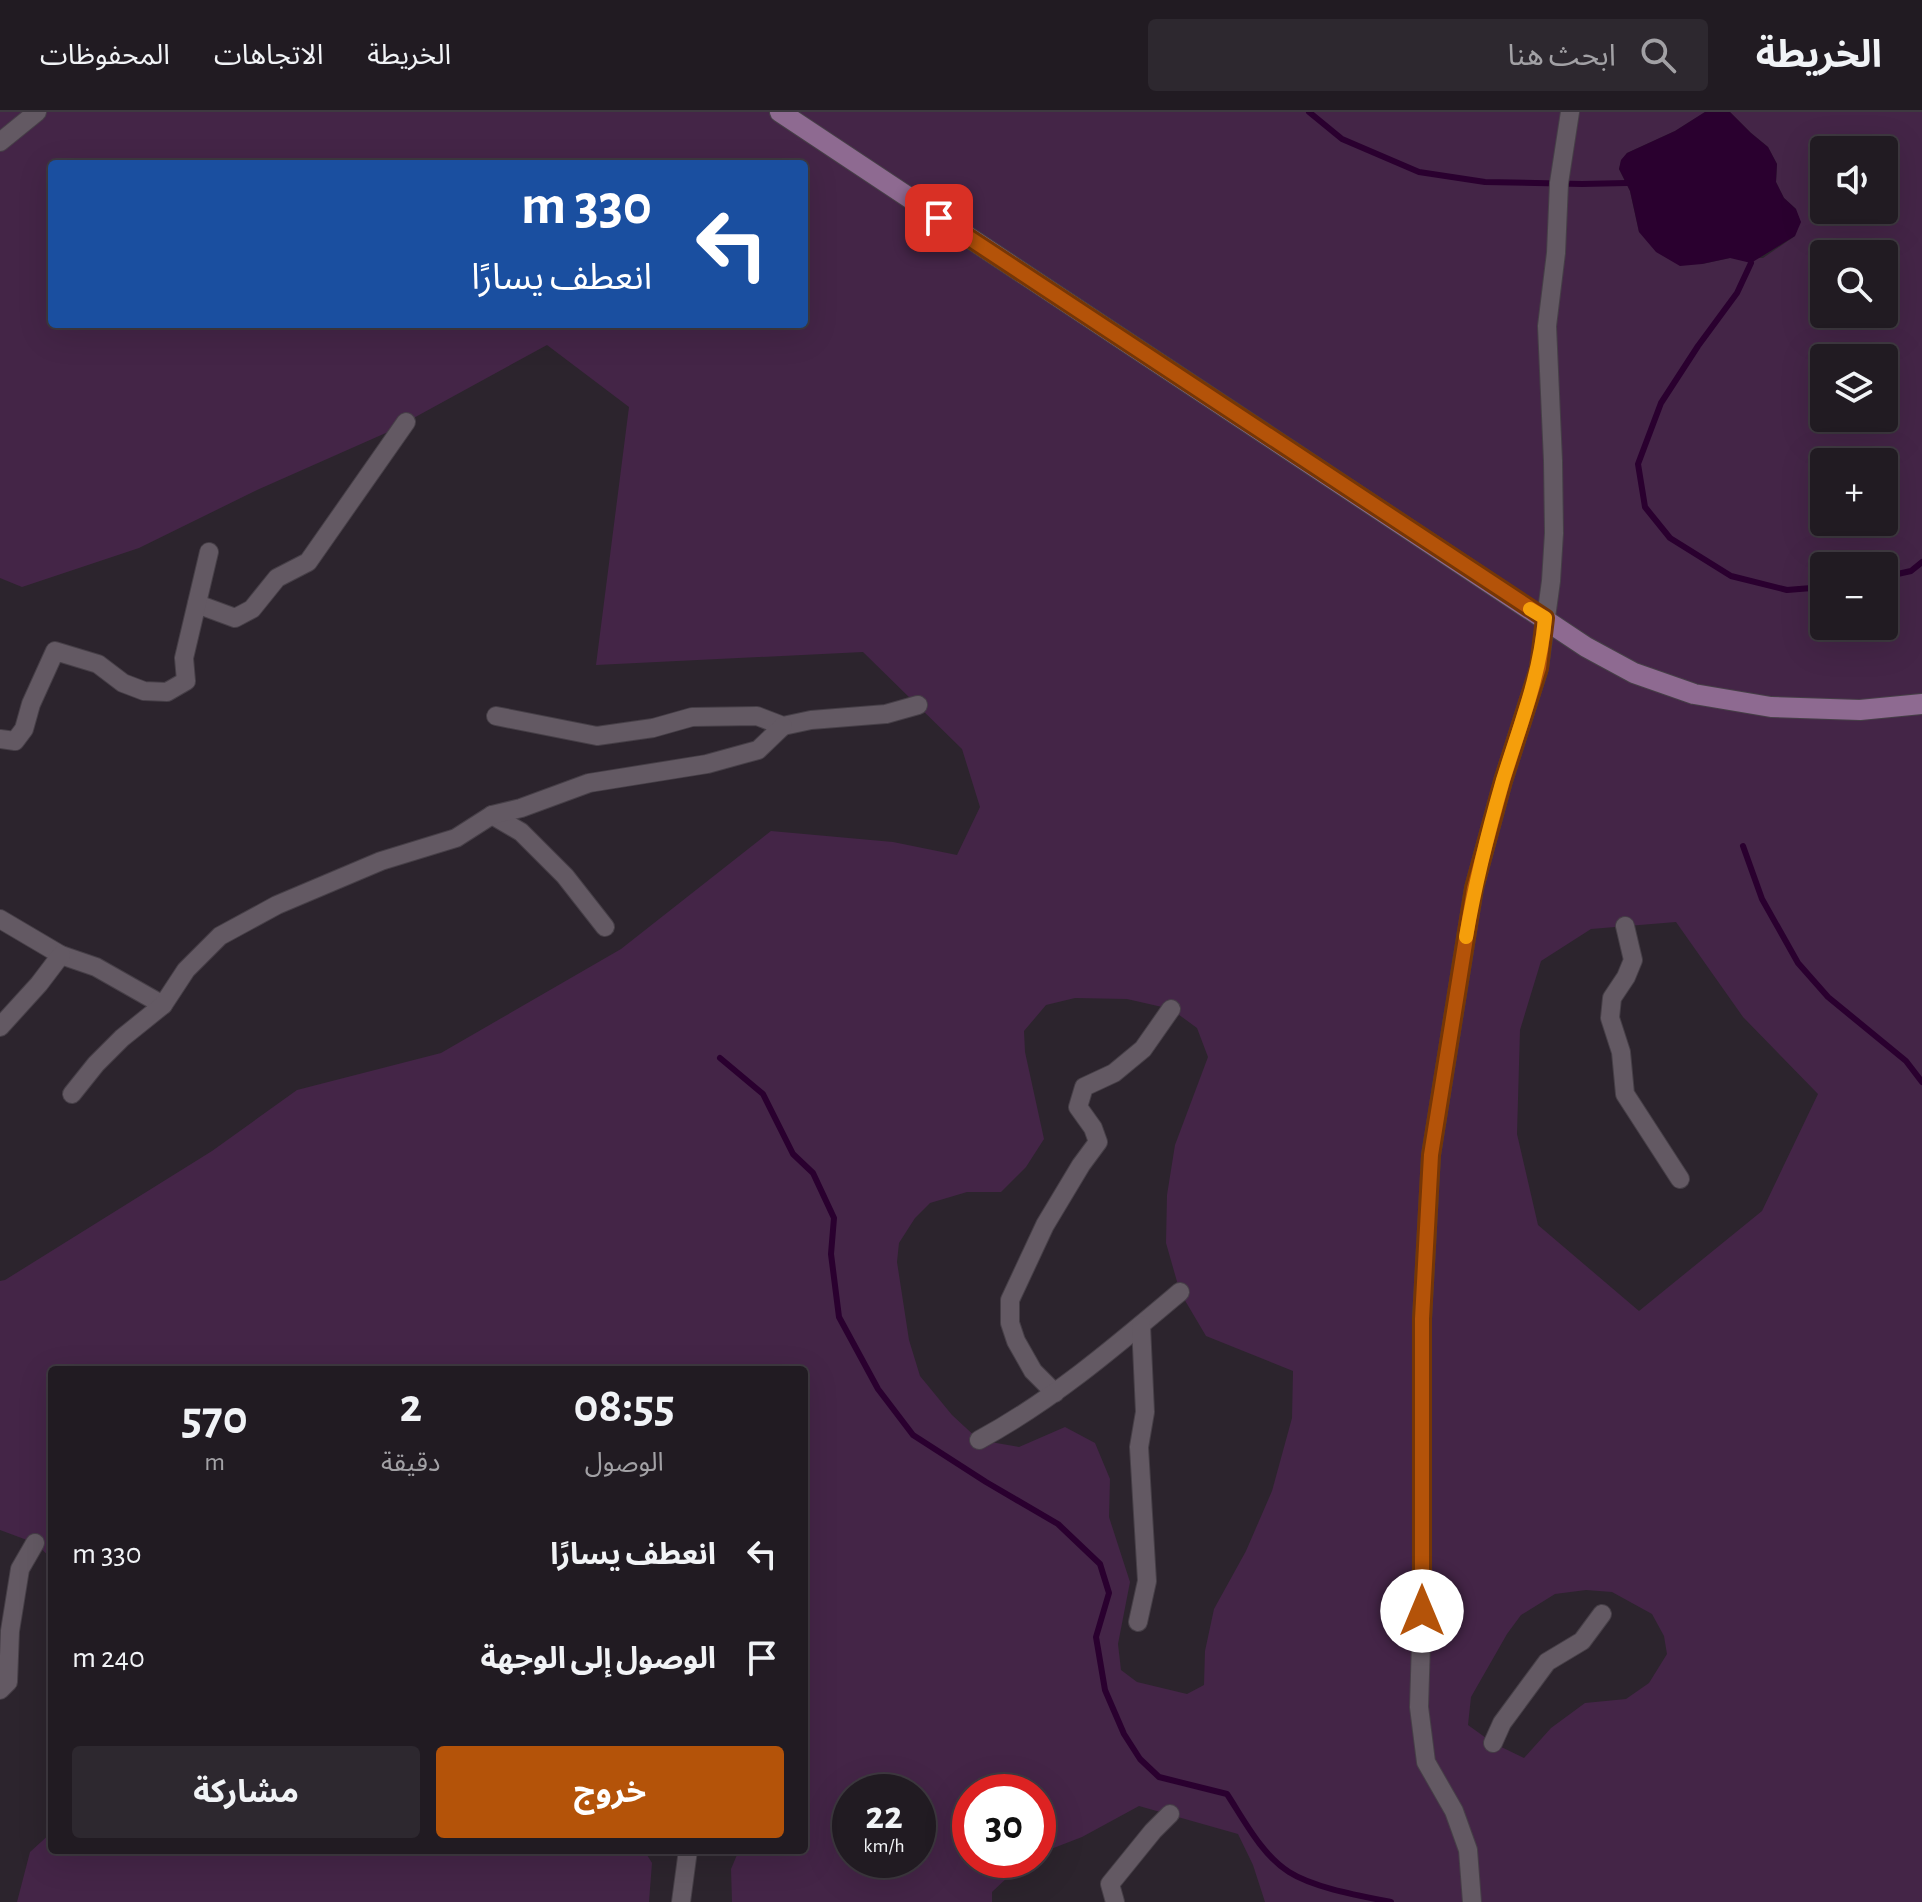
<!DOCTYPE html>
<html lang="ar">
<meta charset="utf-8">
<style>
:root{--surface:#211b22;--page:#2d282f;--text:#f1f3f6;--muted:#a2a1a5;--line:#3e3940;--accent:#b45309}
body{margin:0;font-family:"Alegreya Sans","Noto Sans Arabic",sans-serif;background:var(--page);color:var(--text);direction:rtl;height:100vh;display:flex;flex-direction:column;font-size:30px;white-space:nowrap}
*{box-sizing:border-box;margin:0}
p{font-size:26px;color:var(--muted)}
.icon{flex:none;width:44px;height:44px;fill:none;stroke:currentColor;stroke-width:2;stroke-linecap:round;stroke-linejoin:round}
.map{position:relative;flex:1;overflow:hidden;direction:ltr}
.drawer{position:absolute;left:48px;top:1254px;width:760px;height:488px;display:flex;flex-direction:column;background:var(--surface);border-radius:8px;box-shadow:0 8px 32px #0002,0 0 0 2px var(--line);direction:rtl}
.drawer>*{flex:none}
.guide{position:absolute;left:48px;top:48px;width:760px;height:168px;border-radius:8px;box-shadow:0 8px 32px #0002,0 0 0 2px var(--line);direction:rtl;background:#1a4fa0;color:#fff;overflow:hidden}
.tools{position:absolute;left:1810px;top:24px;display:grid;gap:16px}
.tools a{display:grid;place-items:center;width:88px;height:88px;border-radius:8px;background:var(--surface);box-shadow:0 8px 32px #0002,0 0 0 2px var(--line);font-size:40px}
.speed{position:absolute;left:832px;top:1662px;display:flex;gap:16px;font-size:40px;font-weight:700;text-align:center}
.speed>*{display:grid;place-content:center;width:104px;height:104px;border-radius:50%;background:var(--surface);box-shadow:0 8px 32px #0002,0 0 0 2px var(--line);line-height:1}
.speed small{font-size:20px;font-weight:400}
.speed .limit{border:12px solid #d22;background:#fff;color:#111}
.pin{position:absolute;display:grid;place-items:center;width:68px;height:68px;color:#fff;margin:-34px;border-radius:16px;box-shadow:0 4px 12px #0006}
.me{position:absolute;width:88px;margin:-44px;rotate:0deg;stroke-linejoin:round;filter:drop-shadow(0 0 6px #0008)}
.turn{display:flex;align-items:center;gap:28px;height:168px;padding:0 24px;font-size:36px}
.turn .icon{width:104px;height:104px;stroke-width:2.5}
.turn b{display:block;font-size:56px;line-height:68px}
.eta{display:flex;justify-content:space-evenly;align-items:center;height:136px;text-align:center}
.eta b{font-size:48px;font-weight:700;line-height:56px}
.action{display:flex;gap:16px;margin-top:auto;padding:16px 24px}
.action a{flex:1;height:92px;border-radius:8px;background:var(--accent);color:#fff;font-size:32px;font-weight:700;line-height:92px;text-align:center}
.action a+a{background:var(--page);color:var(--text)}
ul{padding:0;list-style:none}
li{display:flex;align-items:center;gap:24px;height:104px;padding:0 24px}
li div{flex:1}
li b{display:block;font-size:30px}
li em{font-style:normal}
header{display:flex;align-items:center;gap:48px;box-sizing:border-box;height:112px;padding:0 40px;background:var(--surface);border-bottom:2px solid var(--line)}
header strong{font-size:38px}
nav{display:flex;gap:44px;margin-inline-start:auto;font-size:28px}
.search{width:560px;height:72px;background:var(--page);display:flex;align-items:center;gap:20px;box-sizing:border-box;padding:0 28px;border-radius:8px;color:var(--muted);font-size:30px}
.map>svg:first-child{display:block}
.green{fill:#442547;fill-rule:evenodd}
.water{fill:#2a002f}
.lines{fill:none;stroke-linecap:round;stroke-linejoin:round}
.stream{stroke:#2a002f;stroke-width:6}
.minor-casing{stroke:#463f47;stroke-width:20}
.secondary-casing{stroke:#463f47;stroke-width:22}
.minor{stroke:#635963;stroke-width:18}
.secondary{stroke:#8e6a91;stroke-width:20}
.route-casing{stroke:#753606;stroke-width:20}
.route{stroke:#b45309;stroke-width:14}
.slow{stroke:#f59e0b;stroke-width:14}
</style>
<header>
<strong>الخريطة</strong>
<div class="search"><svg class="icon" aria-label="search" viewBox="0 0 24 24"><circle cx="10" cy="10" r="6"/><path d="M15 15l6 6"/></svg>ابحث هنا</div>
<nav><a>الخريطة</a><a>الاتجاهات</a><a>المحفوظات</a></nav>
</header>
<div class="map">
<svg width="1922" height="1790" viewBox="0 0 1922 1790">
<rect width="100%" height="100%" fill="#2c242d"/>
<!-- green -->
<g class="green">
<path d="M 0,0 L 1705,0 L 1675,19 L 1627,41 L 1621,49 L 1619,57 L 1630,79 L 1639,120 L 1702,152 L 1730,146 L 1763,146 L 1795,124 L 1796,97 L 1784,86 L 1776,70 L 1777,52 L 1768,35 L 1751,21 L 1730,0 L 1922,0 L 1922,1790 L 1265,1790 L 1253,1753 L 1238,1722 L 1139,1694 L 1082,1725 L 1038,1742 L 1038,1680 L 970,1680 L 970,1748 L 1026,1748 L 992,1780 L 992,1790 L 732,1790 L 731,1757 L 739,1738 L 804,1738 L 804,1258 L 52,1258 L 52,1447 L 35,1431 L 0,1418 L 0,1169 L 5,1168 L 212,1039 L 297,978 L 441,941 L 621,837 L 771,719 L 893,730 L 957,743 L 980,695 L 962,637 L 863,540 L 596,553 L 629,295 L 547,233 L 388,320 L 257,378 L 139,436 L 22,475 L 0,466 ZM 1824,38 L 1884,38 L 1884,98 L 1824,98 ZM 52,52 L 804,52 L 804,212 L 52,212 ZM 1824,142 L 1884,142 L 1884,202 L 1824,202 ZM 1824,246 L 1884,246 L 1884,306 L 1824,306 ZM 1824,350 L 1884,350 L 1884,410 L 1824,410 ZM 1824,454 L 1884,454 L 1884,514 L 1824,514 ZM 1676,810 L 1743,905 L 1818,982 L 1762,1099 L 1639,1199 L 1538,1113 L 1517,1022 L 1520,918 L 1541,849 L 1591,817 ZM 1075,886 L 1127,887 L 1171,897 L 1197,916 L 1208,945 L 1175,1033 L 1167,1083 L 1166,1131 L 1180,1180 L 1206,1224 L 1293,1259 L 1292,1306 L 1272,1379 L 1246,1439 L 1214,1497 L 1205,1539 L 1204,1573 L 1187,1582 L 1137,1570 L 1121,1558 L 1118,1532 L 1130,1470 L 1109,1405 L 1110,1367 L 1095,1331 L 1065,1315 L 1019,1335 L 979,1328 L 952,1303 L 920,1264 L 909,1228 L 897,1150 L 899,1131 L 915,1106 L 930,1091 L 967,1080 L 1001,1080 L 1026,1055 L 1044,1027 L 1025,940 L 1024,919 L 1046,893 ZM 1586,1478 L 1612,1480 L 1652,1502 L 1664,1524 L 1667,1542 L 1649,1571 L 1626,1587 L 1585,1591 L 1551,1616 L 1524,1646 L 1493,1631 L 1468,1613 L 1471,1585 L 1507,1522 L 1521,1503 L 1555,1482 ZM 850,1680 L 918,1680 L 918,1748 L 850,1748 Z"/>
<polygon points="52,1720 52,1738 644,1738 652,1751 649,1790 17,1790 30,1740"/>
</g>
<!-- water -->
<polygon class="water" points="1705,0 1730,0 1751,21 1768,35 1777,52 1776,70 1784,86 1796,97 1801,110 1795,124 1751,151 1730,146 1702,152 1680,154 1656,140 1639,120 1630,79 1619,57 1621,48 1627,41 1675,19"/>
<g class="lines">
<!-- stream -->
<g class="stream">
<polyline points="1309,0 1342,27 1419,60 1485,70 1582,72 1627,71"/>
<polyline points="1751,151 1737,181 1698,234 1661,291 1638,352 1645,395 1670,426 1731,464 1787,478 1824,475"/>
<polyline points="1884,465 1911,459 1922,450"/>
<polyline points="1743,734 1762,787 1798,851 1828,885 1906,949 1922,970"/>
<path d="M 720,946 L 763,982 L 793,1042 L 813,1061 L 834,1106 L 831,1142 L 839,1205 L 878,1277 L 913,1323 L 986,1370 L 1058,1412 L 1100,1452 L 1109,1481 L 1096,1525 L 1105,1578 L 1124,1622 L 1140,1647 L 1159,1665 L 1227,1682 C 1244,1708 1262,1743 1289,1760 C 1314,1776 1361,1784 1391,1790"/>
</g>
<!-- minor casing -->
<g class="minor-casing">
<g id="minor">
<polyline points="0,30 37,0"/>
<polyline points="197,492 235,506 252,497 277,466 308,450 406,310"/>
<polyline points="496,604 597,624 653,616 692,605 757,604 783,614 811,608 886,602 918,593"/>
<polyline points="0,627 15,629 24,617 31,592 55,539 98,552 123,571 144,579 167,580 186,569 184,546 209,440"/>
<polyline points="492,703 521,720 565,764 605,815"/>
<polyline points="0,807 61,843 96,855 163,893"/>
<polyline points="1625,814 1633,848 1626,865 1612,886 1610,906 1621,940 1625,982 1680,1067"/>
<polyline points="0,915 39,872 61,843"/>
<polyline points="72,982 96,952 122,926 163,893 186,858 220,824 277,793 381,749 456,726 492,703 521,696 589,671 707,652 758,638 783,614"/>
<polyline points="1055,1281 1033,1259 1016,1229 1010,1211 1010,1188 1045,1113 1081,1053 1098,1030 1093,1016 1078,995 1084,975 1114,961 1143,937 1171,897"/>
<path d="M 979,1328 C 1053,1288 1116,1234 1180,1180"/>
<polyline points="1138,1510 1147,1469 1139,1335 1145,1300 1141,1213"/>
<polyline points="0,1578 8,1570 10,1519 20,1457 35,1431"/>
<polyline points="1493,1631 1502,1611 1547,1550 1582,1529 1602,1502"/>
<polyline points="681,1790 688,1738"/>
<polyline points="1115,1790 1110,1772 1153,1719 1170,1702"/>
<polyline points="1472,1790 1468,1738 1454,1699 1426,1650 1419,1595 1422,1499 1422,1207 1431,1043 1474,776 1503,669 1539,556 1551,469 1554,421 1553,349 1547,214 1556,141 1559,71 1570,0"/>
</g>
</g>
<!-- secondary casing -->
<g class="secondary-casing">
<polyline id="secondary" points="780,0 1586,535 1634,561 1694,582 1771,595 1860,598 1922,592"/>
</g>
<!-- minor -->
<use href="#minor" class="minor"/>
<!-- secondary -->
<use href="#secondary" class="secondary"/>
</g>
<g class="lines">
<!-- route casing -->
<g class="route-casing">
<polyline id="route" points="939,106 1545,506 1539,556 1503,669 1474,776 1431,1043 1422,1207 1422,1499"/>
</g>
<!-- route -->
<use href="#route" class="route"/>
<!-- slow -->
<path class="slow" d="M 1466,825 C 1475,772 1488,720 1503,668 C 1520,613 1540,564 1545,506 L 1530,497"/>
</g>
</svg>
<div class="tools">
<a><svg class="icon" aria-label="sound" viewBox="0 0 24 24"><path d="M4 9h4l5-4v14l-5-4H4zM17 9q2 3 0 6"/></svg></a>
<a><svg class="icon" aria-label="search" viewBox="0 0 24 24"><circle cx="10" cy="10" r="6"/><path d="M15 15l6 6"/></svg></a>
<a><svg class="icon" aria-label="layers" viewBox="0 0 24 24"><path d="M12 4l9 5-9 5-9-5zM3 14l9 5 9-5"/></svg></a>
<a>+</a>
<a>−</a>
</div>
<div class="speed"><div>22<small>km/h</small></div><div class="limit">30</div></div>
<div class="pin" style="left:939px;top:106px;background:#d93025"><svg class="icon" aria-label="arrive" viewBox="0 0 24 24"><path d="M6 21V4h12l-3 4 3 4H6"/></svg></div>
<svg class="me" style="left:1422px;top:1499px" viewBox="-20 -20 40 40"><circle r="19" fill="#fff"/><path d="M0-13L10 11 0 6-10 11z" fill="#b45309"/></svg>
<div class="guide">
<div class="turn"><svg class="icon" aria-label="left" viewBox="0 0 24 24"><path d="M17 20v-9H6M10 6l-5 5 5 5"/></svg><div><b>330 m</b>انعطف يسارًا</div></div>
</div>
<section class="drawer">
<div class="eta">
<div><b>08:55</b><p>الوصول</p></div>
<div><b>2</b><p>دقيقة</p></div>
<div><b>570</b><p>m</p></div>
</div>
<ul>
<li><svg class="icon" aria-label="left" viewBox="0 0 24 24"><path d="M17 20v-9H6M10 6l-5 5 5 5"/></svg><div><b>انعطف يسارًا</b></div><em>330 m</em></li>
<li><svg class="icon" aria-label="arrive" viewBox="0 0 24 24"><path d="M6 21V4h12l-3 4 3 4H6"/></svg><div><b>الوصول إلى الوجهة</b></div><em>240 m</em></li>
</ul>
<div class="action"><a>خروج</a><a>مشاركة</a></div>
</section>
</div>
